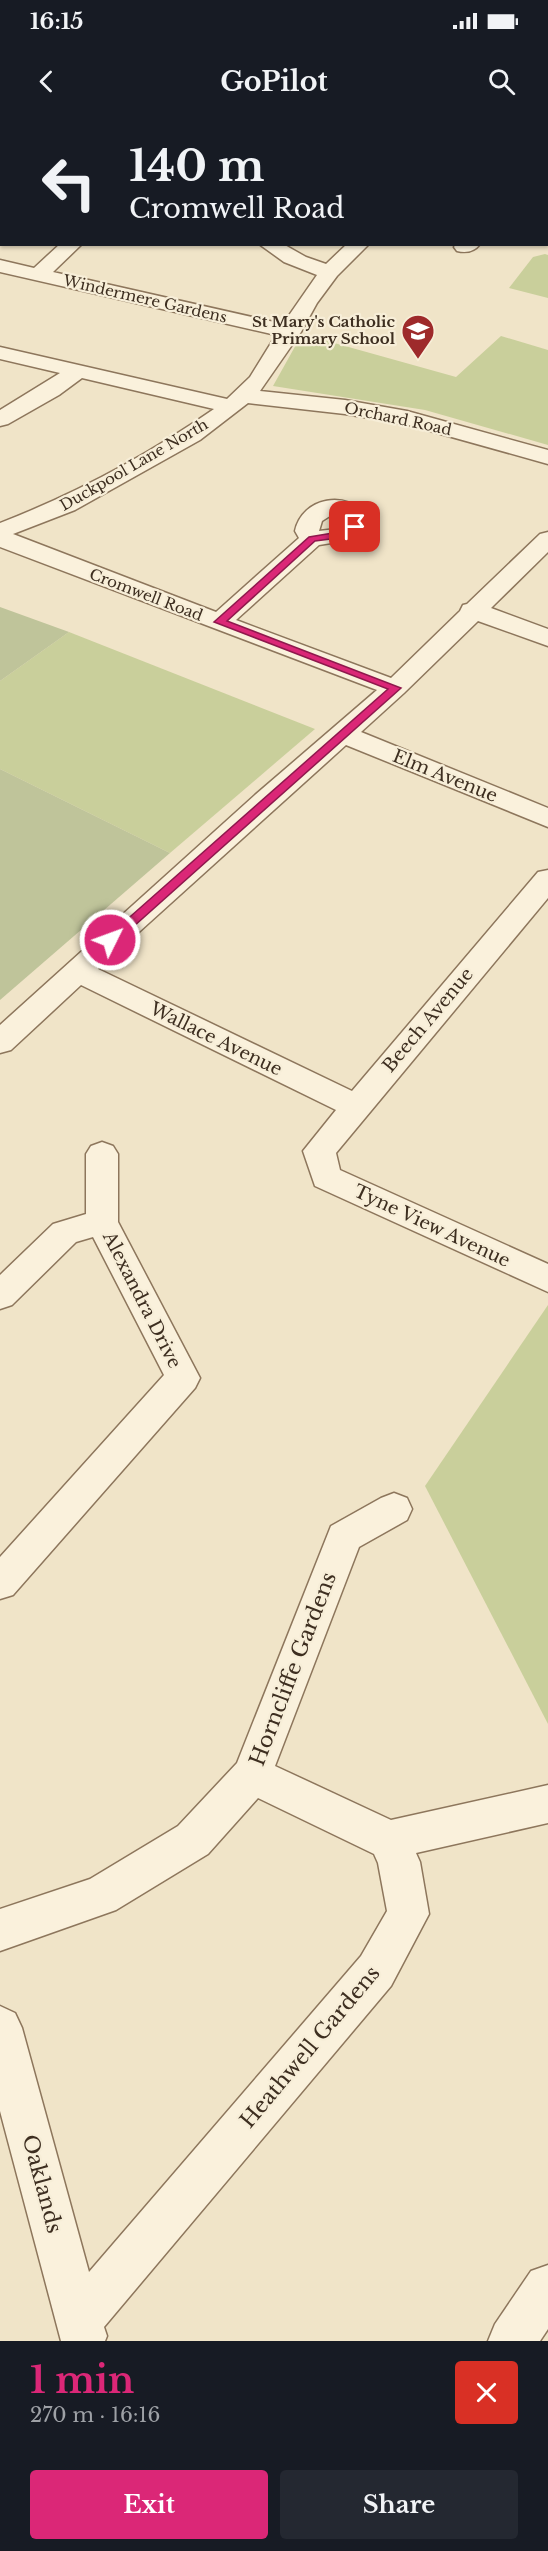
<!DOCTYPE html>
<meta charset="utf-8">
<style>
:root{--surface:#171b24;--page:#242831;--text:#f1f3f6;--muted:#9ea1a6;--accent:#db2777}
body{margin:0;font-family:"Libre Baskerville",serif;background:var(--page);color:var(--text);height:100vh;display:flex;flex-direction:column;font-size:22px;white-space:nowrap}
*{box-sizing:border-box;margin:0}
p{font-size:20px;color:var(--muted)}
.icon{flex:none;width:33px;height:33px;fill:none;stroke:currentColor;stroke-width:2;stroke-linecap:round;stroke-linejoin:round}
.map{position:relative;height:2221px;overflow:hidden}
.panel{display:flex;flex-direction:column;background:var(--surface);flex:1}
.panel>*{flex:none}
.hud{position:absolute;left:0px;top:0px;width:549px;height:126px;box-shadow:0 2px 4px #0004;background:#171b24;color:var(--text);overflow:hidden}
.pin{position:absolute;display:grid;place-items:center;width:51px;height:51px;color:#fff;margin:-26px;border-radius:12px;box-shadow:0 3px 9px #0006}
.me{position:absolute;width:66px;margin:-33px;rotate:48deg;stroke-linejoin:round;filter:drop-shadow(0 0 4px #0008)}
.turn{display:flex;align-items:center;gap:21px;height:126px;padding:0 30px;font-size:27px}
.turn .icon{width:78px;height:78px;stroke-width:2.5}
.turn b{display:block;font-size:42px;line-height:51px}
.round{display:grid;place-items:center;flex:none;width:63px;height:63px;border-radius:6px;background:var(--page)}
.head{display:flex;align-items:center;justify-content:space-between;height:102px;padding:0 30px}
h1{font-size:36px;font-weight:700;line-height:45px;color:var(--accent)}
.action{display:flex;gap:12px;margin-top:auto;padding:12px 30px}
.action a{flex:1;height:69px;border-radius:6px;background:var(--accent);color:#fff;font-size:24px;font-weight:700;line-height:69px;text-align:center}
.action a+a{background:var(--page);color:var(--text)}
.status{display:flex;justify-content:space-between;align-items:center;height:42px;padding:0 30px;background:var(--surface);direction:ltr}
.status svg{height:16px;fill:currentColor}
header{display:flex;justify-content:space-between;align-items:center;height:78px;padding:0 30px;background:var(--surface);font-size:27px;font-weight:700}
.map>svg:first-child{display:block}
.green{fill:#c9cf9b}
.cemetery{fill:#bfc49a}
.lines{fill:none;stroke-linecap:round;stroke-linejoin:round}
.minor-casing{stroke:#8d765c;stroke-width:3}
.minor{fill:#faf1dc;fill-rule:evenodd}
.route{fill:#db2777;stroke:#8e194d;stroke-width:1.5}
.labels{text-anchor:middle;stroke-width:4.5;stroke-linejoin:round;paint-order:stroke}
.far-street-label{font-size:15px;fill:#3d2e20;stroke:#f7eed8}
.far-poi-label{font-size:15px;font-weight:bold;fill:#3d2e20;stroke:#f7eed8;text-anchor:end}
.street-label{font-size:18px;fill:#3d2e20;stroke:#f7eed8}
.near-street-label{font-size:21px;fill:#3d2e20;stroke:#f7eed8}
</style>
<div class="status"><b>16:15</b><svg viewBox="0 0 49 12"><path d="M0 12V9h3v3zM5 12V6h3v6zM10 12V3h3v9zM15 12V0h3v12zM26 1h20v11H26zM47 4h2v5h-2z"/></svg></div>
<header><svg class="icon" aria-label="back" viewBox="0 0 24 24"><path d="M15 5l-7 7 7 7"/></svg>GoPilot<svg class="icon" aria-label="search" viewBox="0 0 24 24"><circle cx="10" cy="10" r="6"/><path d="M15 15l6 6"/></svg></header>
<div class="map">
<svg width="548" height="2221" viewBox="0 0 548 2221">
<rect width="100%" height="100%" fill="#f0e4c8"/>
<!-- green -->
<g class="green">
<polygon points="545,134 548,135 548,178 509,168 533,137"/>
<polygon points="302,214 456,257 501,216 548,230 548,325 425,290 273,266"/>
<polygon points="69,512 315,609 170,733 0,649 0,561"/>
<polygon points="548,1185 548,1604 425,1366"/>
</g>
<!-- cemetery -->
<g class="cemetery">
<polygon points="0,487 69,512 0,561"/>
<polygon points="0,649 170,733 0,880"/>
</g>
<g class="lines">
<!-- minor casing -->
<g class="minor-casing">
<g id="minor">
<polygon points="55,0 73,0 54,2"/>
<polygon points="203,0 221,0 202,2"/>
<polygon points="2,47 2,60 0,61 0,48"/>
<path d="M 60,124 L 82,124 L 53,152 L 283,204 L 317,155 L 284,142 L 259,124 L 283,124 L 306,137 L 326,144 L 347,124 L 369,124 L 337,156 L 317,183 L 301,212 L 260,271 L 345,280 L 407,291 L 548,330 L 548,344 L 405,304 L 345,294 L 248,283 L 200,320 L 75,390 L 13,414 L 216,492 L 299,418 L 295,411 C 302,377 348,369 368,397 L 367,407 L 363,412 L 350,420 L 319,425 L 236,500 L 391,558 L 460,491 L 463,485 L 467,484 L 540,414 L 548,412 L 548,432 L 491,488 L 548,509 L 548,526 L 478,501 L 404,573 L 361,612 L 548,688 L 548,707 L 346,625 L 98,849 L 352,971 L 538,752 L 548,750 L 548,778 L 336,1033 L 340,1050 L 548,1144 L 548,1172 L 315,1066 L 303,1031 L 336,990 L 81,865 L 11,930 L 0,933 L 0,905 L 255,675 L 377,570 L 0,427 L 0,403 C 75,374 148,335 214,289 L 82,258 L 59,275 L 8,304 L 0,306 L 0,290 L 60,253 L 0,239 L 0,227 L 227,279 L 250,257 L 276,215 L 0,152 L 0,140 L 34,148 ZM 333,394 L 344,399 L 343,404 L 336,409 L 319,411 L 322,401 Z"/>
<path d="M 456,124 L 480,124 C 474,132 466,133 457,131 L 454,127 Z"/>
<polygon points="102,1022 113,1026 118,1034 118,1102 200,1258 195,1268 13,1475 0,1479 0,1437 164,1255 93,1117 76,1122 12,1185 0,1189 0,1155 53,1104 86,1094 86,1034 91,1026"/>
<polygon points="394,1373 407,1378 412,1389 407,1400 359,1427 275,1646 391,1700 548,1665 548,1703 416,1733 420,1742 429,1794 391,1866 104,2207 107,2216 105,2221 61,2221 0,1991 0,1886 15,1893 22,1908 89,2152 361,1836 387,1791 378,1743 374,1734 258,1678 208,1734 116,1790 0,1831 0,1789 90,1759 178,1706 237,1643 331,1406 381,1378"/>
<polygon points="548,2145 548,2209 540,2221 488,2221 495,2204 531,2151"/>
</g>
</g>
<!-- minor -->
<use href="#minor" class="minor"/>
</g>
<!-- route -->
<polygon class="route" points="352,405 360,407 346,417 315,421 227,501 401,568 115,823 106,823 106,818 388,569 214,502 309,417 339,412"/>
<!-- icons -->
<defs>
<g id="school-pin" transform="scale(1.725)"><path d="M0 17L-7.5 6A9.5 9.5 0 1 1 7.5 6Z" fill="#9e2a2b" stroke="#f7eed8"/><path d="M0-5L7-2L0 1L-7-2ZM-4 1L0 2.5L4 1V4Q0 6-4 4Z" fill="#fff"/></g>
</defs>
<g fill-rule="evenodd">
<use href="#school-pin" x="418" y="211"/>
</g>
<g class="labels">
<!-- far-street labels -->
<g class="far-street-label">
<text transform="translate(145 179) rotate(13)" y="5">Windermere Gardens</text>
<text transform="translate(398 299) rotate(12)" y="5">Orchard Road</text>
<text transform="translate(134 345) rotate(-30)" y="5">Duckpool Lane North</text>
<text transform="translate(146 475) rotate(21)" y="5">Cromwell Road</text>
</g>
<!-- far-poi labels -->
<g class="far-poi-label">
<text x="395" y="207">St Mary's Catholic<tspan x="395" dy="17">Primary School</tspan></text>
</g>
<!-- street labels -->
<g class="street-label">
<text transform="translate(445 656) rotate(22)" y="6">Elm Avenue</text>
<text transform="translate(428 900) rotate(-50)" y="6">Beech Avenue</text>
<text transform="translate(216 919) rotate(26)" y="6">Wallace Avenue</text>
<text transform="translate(432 1106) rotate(25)" y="6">Tyne View Avenue</text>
<text transform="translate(142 1180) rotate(63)" y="6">Alexandra Drive</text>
</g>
<!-- near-street labels -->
<g class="near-street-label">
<text transform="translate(293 1549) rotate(-69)" y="7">Horncliffe Gardens</text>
<text transform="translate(310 1927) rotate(-50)" y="7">Heathwell Gardens</text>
<text transform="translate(42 2064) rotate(75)" y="7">Oaklands</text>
</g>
</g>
</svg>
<div class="pin" style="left:355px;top:407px;background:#d93025"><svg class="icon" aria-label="arrive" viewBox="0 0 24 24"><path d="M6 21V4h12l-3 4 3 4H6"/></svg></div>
<svg class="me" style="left:110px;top:820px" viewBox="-20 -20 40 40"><circle r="17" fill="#db2777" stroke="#fff" stroke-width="3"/><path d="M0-11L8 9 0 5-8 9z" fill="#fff"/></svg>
<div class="hud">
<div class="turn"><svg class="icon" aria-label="left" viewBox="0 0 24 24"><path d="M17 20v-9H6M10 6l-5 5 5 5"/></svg><div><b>140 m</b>Cromwell Road</div></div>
</div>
</div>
<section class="panel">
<div class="head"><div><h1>1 min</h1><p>270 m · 16:16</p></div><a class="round" style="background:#d93025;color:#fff"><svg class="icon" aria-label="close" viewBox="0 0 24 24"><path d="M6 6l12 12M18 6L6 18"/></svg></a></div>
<div class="action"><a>Exit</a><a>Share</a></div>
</section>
